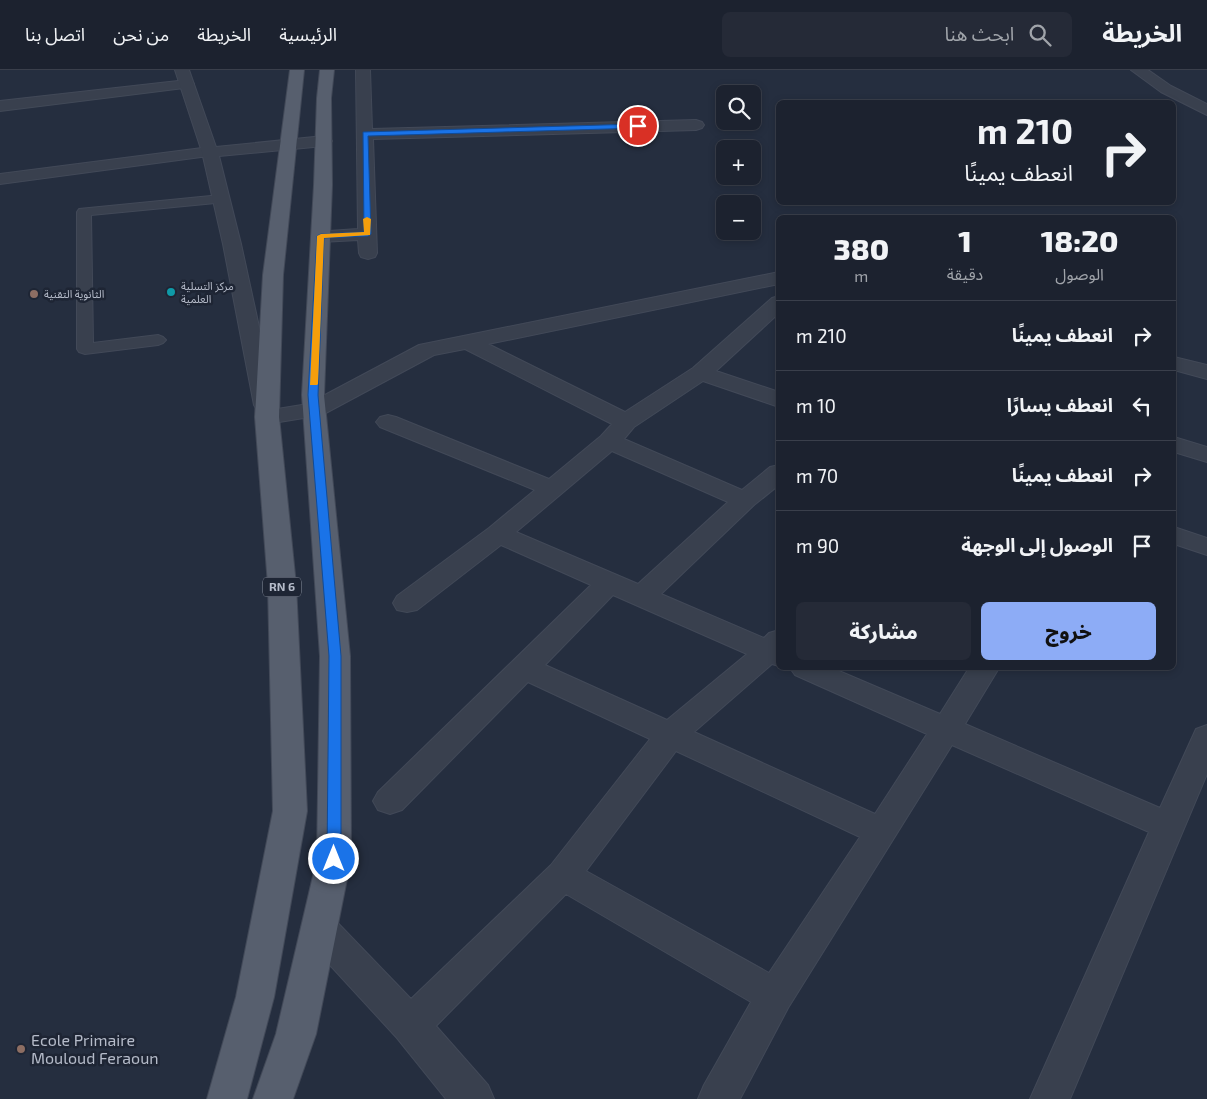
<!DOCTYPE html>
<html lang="ar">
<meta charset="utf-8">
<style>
:root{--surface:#1c222f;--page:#252a37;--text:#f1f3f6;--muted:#a0a4aa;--line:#3a3f4b;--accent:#8dacf6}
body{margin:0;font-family:"Exo 2","Noto Sans Arabic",sans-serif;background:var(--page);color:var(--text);direction:rtl;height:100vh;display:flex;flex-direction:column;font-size:19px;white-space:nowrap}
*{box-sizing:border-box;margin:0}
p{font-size:16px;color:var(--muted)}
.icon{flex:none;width:28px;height:28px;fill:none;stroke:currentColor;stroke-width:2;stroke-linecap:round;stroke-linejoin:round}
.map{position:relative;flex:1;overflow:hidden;direction:ltr}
.panel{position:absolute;left:776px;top:145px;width:400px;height:455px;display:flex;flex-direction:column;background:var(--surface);border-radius:8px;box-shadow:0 2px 8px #0003,0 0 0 1px var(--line);direction:rtl}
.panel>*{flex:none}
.top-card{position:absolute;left:776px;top:30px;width:400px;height:105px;border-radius:8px;box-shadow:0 2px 8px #0003,0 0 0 1px var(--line);direction:rtl;background:#1c222f;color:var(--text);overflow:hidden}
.fabs{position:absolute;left:716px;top:15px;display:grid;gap:10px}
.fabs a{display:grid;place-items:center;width:45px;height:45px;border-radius:8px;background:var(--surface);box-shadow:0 2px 8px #0003,0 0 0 1px var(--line);font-size:25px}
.pin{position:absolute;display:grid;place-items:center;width:42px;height:42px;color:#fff;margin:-21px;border:2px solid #fff;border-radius:50%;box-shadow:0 1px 5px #0007}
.me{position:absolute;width:55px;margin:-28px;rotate:0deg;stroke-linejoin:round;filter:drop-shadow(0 0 4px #0008)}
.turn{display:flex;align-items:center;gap:18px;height:105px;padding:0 20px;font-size:22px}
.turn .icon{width:65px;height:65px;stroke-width:2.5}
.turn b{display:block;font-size:35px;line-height:42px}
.eta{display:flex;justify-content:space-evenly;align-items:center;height:85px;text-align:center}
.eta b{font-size:30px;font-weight:800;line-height:35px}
.button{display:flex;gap:10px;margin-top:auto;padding:10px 20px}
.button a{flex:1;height:58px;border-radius:8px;background:var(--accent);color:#111;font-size:20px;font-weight:800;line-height:58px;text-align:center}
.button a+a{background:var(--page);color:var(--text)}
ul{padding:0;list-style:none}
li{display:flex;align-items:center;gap:15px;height:70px;padding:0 20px;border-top:1px solid var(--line)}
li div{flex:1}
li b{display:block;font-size:19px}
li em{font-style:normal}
header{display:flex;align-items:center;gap:30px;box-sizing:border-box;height:70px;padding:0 25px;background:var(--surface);border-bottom:1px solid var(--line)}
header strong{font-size:24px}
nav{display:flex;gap:28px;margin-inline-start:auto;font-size:18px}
.search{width:350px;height:45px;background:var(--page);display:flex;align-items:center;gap:12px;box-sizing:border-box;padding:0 18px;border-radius:8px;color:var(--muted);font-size:19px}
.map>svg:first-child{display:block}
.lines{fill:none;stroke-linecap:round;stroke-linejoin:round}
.service-casing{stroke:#424958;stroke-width:2}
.minor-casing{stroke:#424958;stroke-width:2}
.tertiary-casing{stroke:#424958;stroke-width:2}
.primary-casing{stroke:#424958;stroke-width:2}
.service{fill:#39404e;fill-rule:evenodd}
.minor{fill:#39404e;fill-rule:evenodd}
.tertiary{fill:#39404e;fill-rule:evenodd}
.primary{fill:#575f6e;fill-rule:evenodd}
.route{fill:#1a73e8;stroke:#114b97}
.slow{fill:#f59e0b}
.culture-dot{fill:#0f9aa8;stroke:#1e2534;stroke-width:2}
.education-dot{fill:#8d6e63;stroke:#1e2534;stroke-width:2}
.labels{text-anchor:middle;stroke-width:5;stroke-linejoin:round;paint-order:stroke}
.far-poi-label{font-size:11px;fill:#b5bbc9;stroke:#1e2534;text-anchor:start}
.shield{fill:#1e2534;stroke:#888e9c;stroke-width:1}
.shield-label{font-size:12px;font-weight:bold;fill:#b5bbc9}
.near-poi-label{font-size:16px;fill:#b5bbc9;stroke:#1e2534;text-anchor:start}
</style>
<header>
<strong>الخريطة</strong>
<div class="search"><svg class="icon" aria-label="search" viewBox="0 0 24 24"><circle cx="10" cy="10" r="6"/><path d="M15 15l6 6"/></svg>ابحث هنا</div>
<nav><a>الرئيسية</a><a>الخريطة</a><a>من نحن</a><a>اتصل بنا</a></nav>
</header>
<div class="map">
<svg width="1207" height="1029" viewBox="0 0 1207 1029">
<rect width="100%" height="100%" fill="#252e3f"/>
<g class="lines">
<!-- service casing -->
<g class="service-casing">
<polygon id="service" points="221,125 226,126 227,129 226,132 91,145 93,273 158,265 163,267 166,270 163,273 158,275 85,284 79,282 77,279 77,142 79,139"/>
</g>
<!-- minor casing -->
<g class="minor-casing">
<g id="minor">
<polygon points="356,0 370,0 372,59 696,50 702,52 704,55 702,58 696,60 373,69 377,183 375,187 368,189 361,187 359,183 358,170 321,172 314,170 312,166 314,162 358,159"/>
<polygon points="187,10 192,11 194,14 192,17 0,41 0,31"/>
<polygon points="210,77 216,79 218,82 216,85 0,114 0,104"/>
<path d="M 779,202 L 779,214 L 488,274 L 625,342 L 693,298 L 772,228 L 779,226 L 779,243 L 716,301 L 779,322 L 779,337 L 703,311 L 634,357 L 624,369 L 742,420 L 770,397 L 779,395 L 779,415 L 754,435 L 661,524 L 764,568 L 769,563 L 779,560 L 779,596 L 772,594 L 694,662 L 875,744 L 927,664 L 795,605 L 790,598 L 832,598 L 940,644 L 969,598 L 999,598 L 965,654 L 1160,738 L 1196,659 L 1207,655 L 1207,704 L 1070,1029 L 1030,1029 L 1149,762 L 952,675 L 788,938 L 740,1029 L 698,1029 L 704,1015 L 751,932 L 566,824 L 436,956 L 488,1015 L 494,1029 L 446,1029 L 397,968 L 306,869 L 301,858 L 306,847 L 319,842 L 332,847 L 411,929 L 551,795 L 650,669 L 528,612 L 402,740 L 390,744 L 378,740 L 373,731 L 378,722 L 591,515 L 501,475 L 417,540 L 407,542 L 397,540 L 393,533 L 397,526 L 489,458 L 535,420 L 380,357 L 376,352 L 380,347 L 388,345 L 396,347 L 549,409 L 601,366 L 612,354 L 465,279 L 434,285 L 322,345 L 267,354 L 259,352 L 255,347 L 259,342 L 308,334 L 419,275 ZM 612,381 L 728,432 L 638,514 L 516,462 ZM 613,525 L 747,584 L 667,650 L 545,595 ZM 676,681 L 860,767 L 769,903 L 586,801 Z"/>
<polygon points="1174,287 1207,295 1207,309 1174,300"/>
<polygon points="1174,367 1207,377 1207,392 1174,382"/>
<polygon points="1174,457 1207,468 1207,485 1174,474"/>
</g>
</g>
<!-- tertiary casing -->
<g class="tertiary-casing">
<g id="tertiary">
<polygon points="175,0 189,0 216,77 324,66 330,68 332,71 330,74 324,76 219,86 241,174 276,335 273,340 265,342 257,340 254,335 223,174 202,82"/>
<polygon points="1131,0 1148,0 1171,16 1207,34 1207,45 1161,22"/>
</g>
</g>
<!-- primary casing -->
<g class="primary-casing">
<g id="primary">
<polygon points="290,0 304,0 283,205 279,347 296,515 307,741 274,927 247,1029 207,1029 236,927 273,741 268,515 255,347 263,205"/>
<polygon points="320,0 334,0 331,28 332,115 324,325 350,586 351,789 316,964 293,1029 253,1029 276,964 317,789 320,586 302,325 314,115 317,28"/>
</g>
</g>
<!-- service -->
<use href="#service" class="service"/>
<!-- minor -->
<use href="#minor" class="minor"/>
<!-- tertiary -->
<use href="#tertiary" class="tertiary"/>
<!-- primary -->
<use href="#primary" class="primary"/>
</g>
<!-- route -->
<polygon class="route" points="638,54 640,55 640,58 368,66 371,164 368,166 324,168 318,325 341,586 341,789 339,793 334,795 329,793 327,789 329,586 308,325 317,166 321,164 364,162 363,62"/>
<!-- slow -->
<polygon class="slow" points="367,147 371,149 370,165 324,168 318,314 317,315 310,315 317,166 321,164 364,162 363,149"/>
<!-- markers -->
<circle class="culture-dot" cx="171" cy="222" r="5"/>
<g class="education-dot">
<circle cx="34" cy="224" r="5"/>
<circle cx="21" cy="979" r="5"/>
</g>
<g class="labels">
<!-- far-poi labels -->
<g class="far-poi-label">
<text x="181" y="220">مركز التسلية<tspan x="181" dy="13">العلمية</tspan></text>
<text x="44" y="228">الثانوية التقنية</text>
</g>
<!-- shield labels -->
<rect class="shield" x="263" y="507.5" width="38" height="19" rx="4"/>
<g class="shield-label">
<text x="282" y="521">RN 6</text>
</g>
<!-- near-poi labels -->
<g class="near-poi-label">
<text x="31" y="976">Ecole Primaire<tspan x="31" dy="18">Mouloud Feraoun</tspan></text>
</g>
</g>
</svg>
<div class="fabs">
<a><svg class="icon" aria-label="search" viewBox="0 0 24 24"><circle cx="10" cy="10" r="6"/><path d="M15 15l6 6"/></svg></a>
<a>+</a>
<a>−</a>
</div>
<div class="pin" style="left:638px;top:56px;background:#d93025"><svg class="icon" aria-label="arrive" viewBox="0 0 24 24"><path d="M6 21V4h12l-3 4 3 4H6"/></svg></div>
<svg class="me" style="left:334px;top:789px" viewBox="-20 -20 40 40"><circle r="17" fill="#1a73e8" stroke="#fff" stroke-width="3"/><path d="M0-11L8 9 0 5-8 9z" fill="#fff"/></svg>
<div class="top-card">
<div class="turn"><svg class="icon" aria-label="right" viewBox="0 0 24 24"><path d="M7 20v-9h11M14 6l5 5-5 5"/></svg><div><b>210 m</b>انعطف يمينًا</div></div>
</div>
<section class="panel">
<div class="eta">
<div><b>18:20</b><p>الوصول</p></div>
<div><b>1</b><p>دقيقة</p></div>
<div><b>380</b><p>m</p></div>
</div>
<ul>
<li><svg class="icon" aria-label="right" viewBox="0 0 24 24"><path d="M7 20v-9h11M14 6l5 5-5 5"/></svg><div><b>انعطف يمينًا</b></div><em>210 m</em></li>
<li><svg class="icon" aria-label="left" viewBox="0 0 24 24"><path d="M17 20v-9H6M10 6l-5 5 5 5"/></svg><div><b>انعطف يسارًا</b></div><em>10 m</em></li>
<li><svg class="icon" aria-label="right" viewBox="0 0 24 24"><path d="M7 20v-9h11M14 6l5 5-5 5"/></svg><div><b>انعطف يمينًا</b></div><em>70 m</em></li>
<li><svg class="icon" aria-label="arrive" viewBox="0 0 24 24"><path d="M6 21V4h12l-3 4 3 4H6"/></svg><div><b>الوصول إلى الوجهة</b></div><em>90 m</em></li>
</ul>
<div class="button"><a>خروج</a><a>مشاركة</a></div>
</section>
</div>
